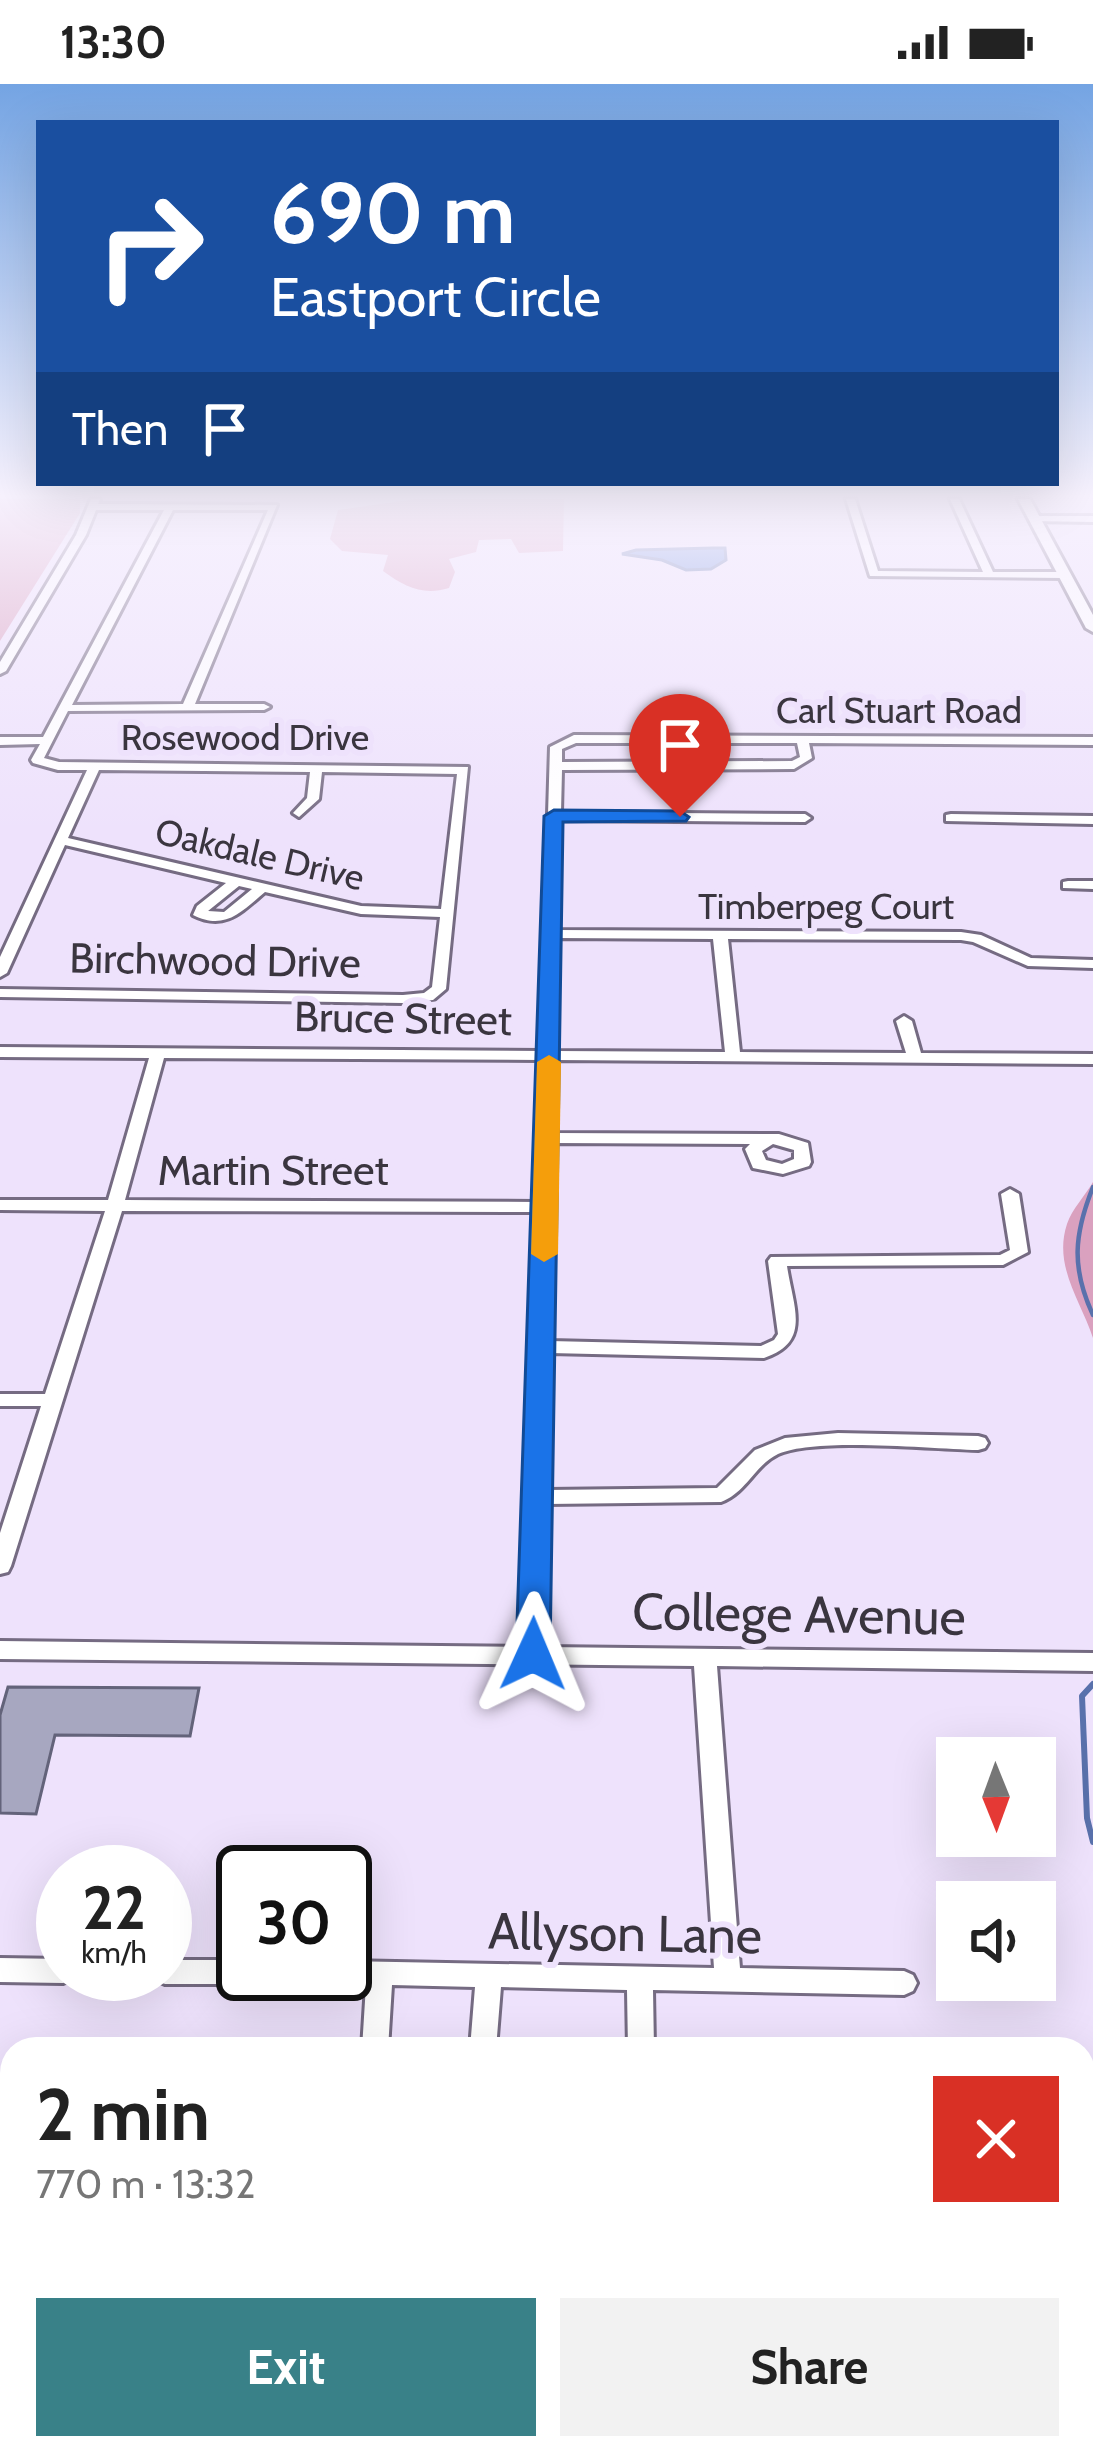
<!DOCTYPE html>
<meta charset="utf-8">
<style>
:root{--surface:#fff;--page:#f2f2f2;--text:#222;--muted:#767676;--accent:#398188}
body{margin:0;font-family:Cabin,sans-serif;background:var(--page);color:var(--text);height:100vh;display:flex;flex-direction:column;font-size:45px;white-space:nowrap}
*{box-sizing:border-box;margin:0}
p{font-size:39px;color:var(--muted)}
.icon{flex:none;width:66px;height:66px;fill:none;stroke:currentColor;stroke-width:2;stroke-linecap:round;stroke-linejoin:round}
.map{position:relative;flex:1;overflow:hidden}
.drawer{position:absolute;left:0px;top:1953px;width:1095px;height:423px;display:flex;flex-direction:column;background:var(--surface);border-radius:36px 36px 0 0;box-shadow:0 12px 48px #0002}
.drawer>*{flex:none}
.top-card{position:absolute;left:36px;top:36px;width:1023px;height:366px;border-radius:0px;box-shadow:0 12px 48px #0002;background:#1a4fa0;color:#fff;overflow:hidden}
.needle{width:78px;rotate:179deg}
.tools{position:absolute;left:936px;top:1653px;display:grid;gap:24px}
.tools a{display:grid;place-items:center;width:120px;height:120px;border-radius:0px;background:var(--surface);box-shadow:0 12px 48px #0002;font-size:60px}
.speed{position:absolute;left:36px;top:1761px;display:flex;gap:24px;font-size:60px;font-weight:700;text-align:center}
.speed>*{display:grid;place-content:center;width:156px;height:156px;border-radius:50%;background:var(--surface);box-shadow:0 12px 48px #0002;line-height:1}
.speed small{font-size:30px;font-weight:400}
.speed .limit{border:6px solid #111;border-radius:18px;background:#fff;color:#111}
.pin{position:absolute;display:grid;place-items:center;width:102px;height:102px;color:#fff;margin:-123px -51px;border-radius:50% 50% 50% 0;rotate:-45deg;box-shadow:0 0 12px #0007}
.pin .icon{rotate:45deg}
.me{position:absolute;width:132px;margin:-66px;rotate:1deg;stroke-linejoin:round;filter:drop-shadow(0 0 9px #0008)}
.turn{display:flex;align-items:center;gap:42px;height:252px;padding:0 36px;font-size:54px}
.turn .icon{width:156px;height:156px;stroke-width:2.5}
.turn b{display:block;font-size:84px;line-height:102px}
.then{display:flex;align-items:center;height:114px;padding:0 36px;background:#0003;gap:24px;font-size:45px}
.round{display:grid;place-items:center;flex:none;width:126px;height:126px;border-radius:0px;background:var(--page)}
.overview{display:flex;align-items:center;justify-content:space-between;height:204px;padding:0 36px}
h1{font-size:72px;font-weight:800;line-height:90px}
.action{display:flex;gap:24px;margin-top:auto;padding:24px 36px}
.action a{flex:1;height:138px;border-radius:0px;background:var(--accent);color:#fff;font-size:48px;font-weight:800;line-height:138px;text-align:center}
.action a+a{background:var(--page);color:var(--text)}
.status{display:flex;justify-content:space-between;align-items:center;height:84px;padding:0 60px;background:var(--surface);direction:ltr}
.status svg{height:33px;fill:currentColor}
.map>svg:first-child{display:block}
.green{fill:#daa1bf}
.water{fill:#668bdb;stroke:#5971ac;stroke-width:3}
.lines{fill:none;stroke-linecap:round;stroke-linejoin:round}
.stream-far2{stroke:#5971ac;stroke-width:4.5}
.stream-far1{stroke:#5971ac;stroke-width:6}
.stream{stroke:#5971ac;stroke-width:8}
.building{fill:#a7a7c0;stroke:#63637a;stroke-width:3}
.minor-casing{stroke:#756b82;stroke-width:6}
.major-casing{stroke:#756b82;stroke-width:6}
.minor{fill:#fff;fill-rule:evenodd}
.major{fill:#fff;fill-rule:evenodd}
.route{fill:#1a73e8;stroke:#114b97;stroke-width:3}
.slow{fill:#f59e0b}
.labels{text-anchor:middle;stroke-width:12;stroke-linejoin:round;paint-order:stroke}
.far-street-label{font-size:36px;fill:#3a353f;stroke:#eee2fc}
.street-label{font-size:42px;fill:#3a353f;stroke:#eee2fc}
.near-street-label{font-size:51px;fill:#3a353f;stroke:#eee2fc}
</style>
<div class="status"><b>13:30</b><svg viewBox="0 0 49 12"><path d="M0 12V9h3v3zM5 12V6h3v6zM10 12V3h3v9zM15 12V0h3v12zM26 1h20v11H26zM47 4h2v5h-2z"/></svg></div>
<div class="map">
<svg width="1093" height="2374" viewBox="0 0 1093 2374">
<rect width="100%" height="100%" fill="#eee2fc"/>
<!-- green -->
<g class="green">
<polygon points="0,415 80,415 80,429 0,557"/>
<path d="M 416,415 L 564,415 L 563,467 L 519,469 L 511,455 L 479,456 L 476,468 L 449,475 L 455,488 L 449,504 C 423,512 405,503 383,487 L 388,471 L 342,467 L 330,455 L 338,426 Z"/>
<path d="M 1093,1098 L 1093,1254 C 1081,1217 1053,1182 1067,1140 C 1072,1125 1085,1112 1093,1098 Z"/>
<polygon points="1093,2034 1093,2204 1083,2204 1083,2044"/>
<polygon points="1083,2347 1093,2349 1093,2374 576,2374 587,2364 1083,2364"/>
</g>
<!-- water -->
<polygon class="water" points="713,464 725,464 726,476 711,485 686,486 662,476 622,470 636,466"/>
<g class="lines">
<!-- stream-far2 -->
<path class="stream-far2" d="M 1093,1103 C 1074,1150 1071,1184 1093,1231"/>
<!-- stream-far1 -->
<polyline class="stream-far1" points="1093,1600 1082,1612 1087,1734 1093,1758"/>
<!-- stream -->
<g class="stream">
<polyline points="1083,2044 1093,2034"/>
<polyline points="576,2374 587,2364"/>
</g>
</g>
<!-- building -->
<polygon class="building" points="8,1603 199,1604 190,1652 55,1651 36,1730 0,1729 0,1631"/>
<g class="lines">
<!-- minor casing -->
<g class="minor-casing">
<g id="minor">
<path d="M 91,415 L 100,415 L 98,420 L 277,421 L 195,620 L 264,620 L 270,623 L 264,626 L 68,627 L 44,674 L 59,678 L 468,683 L 446,905 L 433,916 L 403,919 L 0,913 L 0,905 L 403,911 L 424,909 L 432,903 L 440,833 L 361,830 L 265,808 C 241,828 225,847 193,831 L 197,822 L 226,799 L 65,761 L 7,889 L 0,893 L 0,873 L 87,686 L 58,686 L 33,679 L 31,676 L 40,660 L 0,661 L 0,653 L 43,653 L 164,426 L 96,426 L 86,451 L 6,587 L 0,590 L 0,578 L 76,451 ZM 173,426 L 268,426 L 183,620 L 72,621 ZM 99,686 L 310,688 L 307,714 L 293,729 L 299,733 L 319,715 L 322,688 L 457,690 L 441,825 L 361,822 L 68,754 ZM 239,802 L 252,805 L 224,828 L 208,827 Z"/>
<polygon points="846,415 855,415 878,487 983,488 950,415 959,415 993,488 1063,488 1068,491 1063,494 870,492"/>
<polygon points="1033,432 1093,432 1093,438 1030,437 1030,433"/>
<path d="M 574,651 L 1093,653 L 1093,661 L 809,659 L 812,674 L 794,685 L 562,686 L 561,728 L 805,730 L 811,734 L 805,738 L 561,736 L 558,846 L 961,848 L 981,851 L 1031,874 L 1093,876 L 1093,884 L 1028,882 L 973,858 L 961,856 L 728,855 L 740,968 L 906,969 L 896,937 L 904,932 L 912,937 L 921,969 L 1093,970 L 1093,980 L 556,976 L 554,1049 L 779,1050 L 808,1059 L 811,1078 L 809,1082 L 783,1090 L 753,1084 L 745,1065 L 750,1060 L 554,1059 L 550,1257 L 761,1262 L 774,1256 L 778,1250 L 768,1177 L 771,1173 L 1000,1171 L 1010,1166 L 1001,1110 L 1010,1105 L 1019,1110 L 1028,1168 L 1003,1181 L 787,1182 C 793,1223 812,1258 764,1274 L 550,1269 L 547,1406 L 717,1404 L 755,1366 L 785,1354 L 838,1349 L 978,1352 L 985,1354 L 988,1359 L 985,1364 L 978,1366 C 932,1365 817,1353 778,1370 C 755,1381 746,1409 721,1418 L 547,1420 L 544,1563 L 1093,1569 L 1093,1587 L 717,1582 L 740,1884 L 904,1887 L 913,1891 L 917,1899 L 913,1907 L 904,1911 L 653,1906 L 654,1965 L 628,1965 L 627,1906 L 501,1903 L 496,1965 L 470,1965 L 475,1903 L 392,1901 L 388,1965 L 362,1965 L 366,1901 L 336,1897 L 332,1890 L 345,1890 L 345,1877 L 714,1884 L 694,1582 L 0,1575 L 0,1557 L 522,1563 L 536,1128 L 122,1127 L 11,1482 L 8,1488 L 0,1490 L 0,1449 L 41,1322 L 0,1322 L 0,1310 L 45,1310 L 105,1127 L 0,1126 L 0,1116 L 108,1116 L 149,974 L 0,973 L 0,963 L 541,967 L 550,663 ZM 576,659 L 797,659 L 800,673 L 792,677 L 562,678 L 562,665 ZM 558,854 L 713,855 L 725,968 L 556,967 ZM 164,974 L 540,976 L 536,1118 L 125,1116 ZM 773,1060 L 794,1066 L 794,1075 L 782,1080 L 766,1076 L 762,1067 Z"/>
<polygon points="951,730 1093,732 1093,740 946,737 946,731"/>
<polygon points="1068,797 1093,797 1093,805 1063,804 1063,798"/>
<polygon points="0,1874 63,1875 63,1890 75,1890 72,1895 63,1899 0,1898"/>
<polygon points="165,1876 243,1876 243,1890 255,1890 252,1896 243,1900 165,1900 156,1896 153,1890 165,1890"/>
<rect x="0" y="2026" width="12" height="26"/>
</g>
</g>
<!-- major casing -->
<g class="major-casing">
<polygon id="major" points="1018,415 1030,415 1093,531 1093,548 1086,544"/>
</g>
<!-- minor -->
<use href="#minor" class="minor"/>
<!-- major -->
<use href="#major" class="major"/>
</g>
<!-- sky -->
<linearGradient id="sky" x2="0" y2="1"><stop stop-color="#74a4e3"/><stop offset="0.55" stop-color="#f7f2fe"/><stop offset="1" stop-color="#f7f2fe" stop-opacity="0"/></linearGradient>
<rect width="1093" height="748" fill="url(#sky)"/>
<!-- route -->
<polygon class="route" points="680,727 689,733 686,737 563,738 550,1570 545,1579 533,1583 521,1579 516,1570 544,732 554,726"/>
<!-- slow -->
<polygon class="slow" points="549,971 561,978 558,1170 544,1178 531,1170 537,978"/>
<g class="labels">
<!-- far-street labels -->
<g class="far-street-label">
<text x="899" y="639">Carl Stuart Road</text>
<text x="245" y="666">Rosewood Drive</text>
<text transform="translate(260 770) rotate(13)" y="13">Oakdale Drive</text>
<text x="826" y="835">Timberpeg Court</text>
</g>
<!-- street labels -->
<g class="street-label">
<text transform="translate(215 876) rotate(1)" y="15">Birchwood Drive</text>
<text transform="translate(403 934) rotate(1)" y="15">Bruce Street</text>
<text x="273" y="1101">Martin Street</text>
</g>
<!-- near-street labels -->
<g class="near-street-label">
<text transform="translate(799 1530) rotate(1)" y="18">College Avenue</text>
<text transform="translate(625 1849) rotate(1)" y="18">Allyson Lane</text>
</g>
</g>
</svg>
<div class="tools">
<a><svg class="needle" viewBox="-14 -14 28 28"><path d="M0-13l5 13h-10z" fill="#e53935"/><path d="M0 13l5-13h-10z" fill="#767676"/></svg></a>
<a><svg class="icon" aria-label="sound" viewBox="0 0 24 24"><path d="M4 9h4l5-4v14l-5-4H4zM17 9q2 3 0 6"/></svg></a>
</div>
<div class="speed"><div>22<small>km/h</small></div><div class="limit">30</div></div>
<div class="pin" style="left:680px;top:733px;background:#d93025"><svg class="icon" aria-label="arrive" viewBox="0 0 24 24"><path d="M6 21V4h12l-3 4 3 4H6"/></svg></div>
<svg class="me" style="left:533px;top:1570px" viewBox="-20 -20 40 40"><path d="M0-17L14 15 0 8-14 15z" fill="#1a73e8" stroke="#fff" stroke-width="4"/></svg>
<div class="top-card">
<div class="turn"><svg class="icon" aria-label="right" viewBox="0 0 24 24"><path d="M7 20v-9h11M14 6l5 5-5 5"/></svg><div><b>690 m</b>Eastport Circle</div></div>
<div class="then">Then<svg class="icon" aria-label="arrive" viewBox="0 0 24 24"><path d="M6 21V4h12l-3 4 3 4H6"/></svg></div>
</div>
<section class="drawer">
<div class="overview"><div><h1>2 min</h1><p>770 m · 13:32</p></div><a class="round" style="background:#d93025;color:#fff"><svg class="icon" aria-label="close" viewBox="0 0 24 24"><path d="M6 6l12 12M18 6L6 18"/></svg></a></div>
<div class="action"><a>Exit</a><a>Share</a></div>
</section>
</div>
